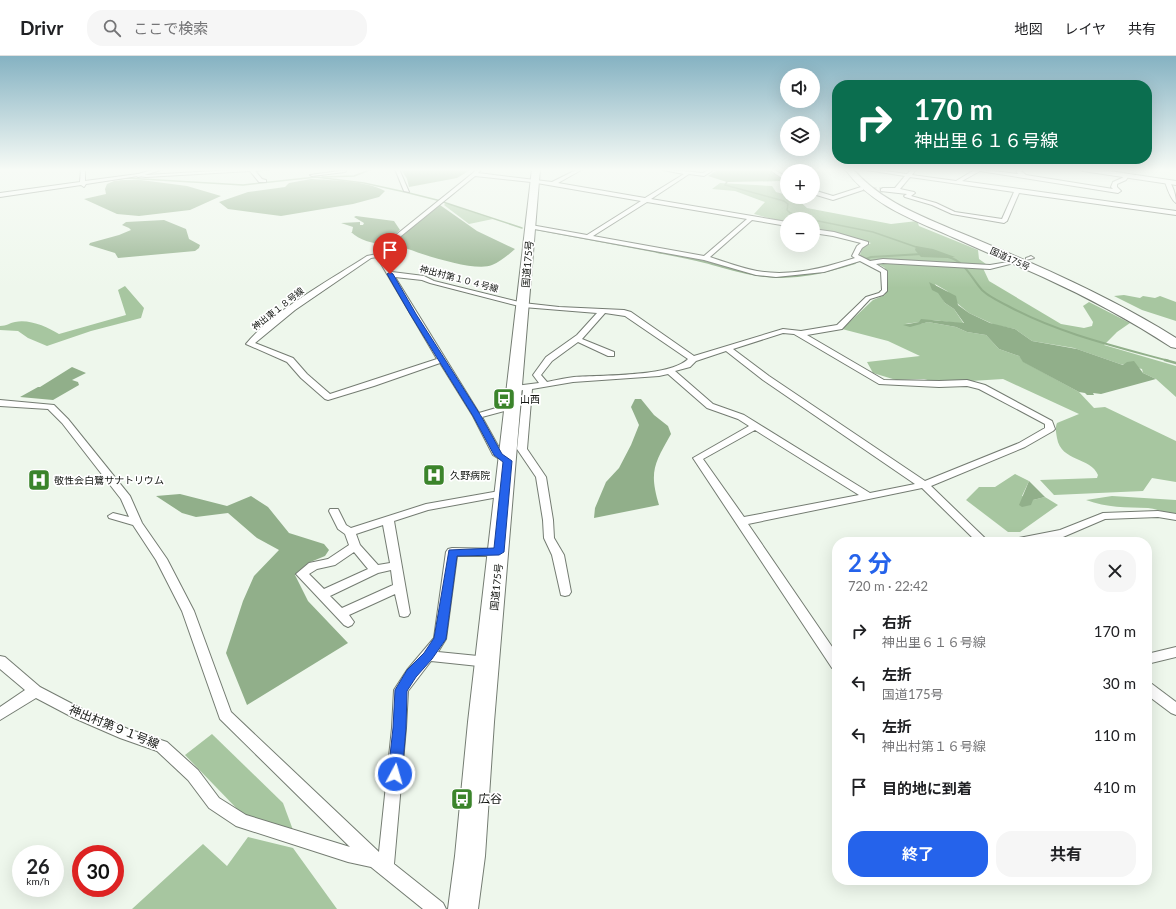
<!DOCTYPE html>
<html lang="ja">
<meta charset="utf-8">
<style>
:root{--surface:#fff;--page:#f6f6f6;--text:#202124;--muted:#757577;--line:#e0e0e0;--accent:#2563eb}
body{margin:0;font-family:Lato,"Noto Sans JP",sans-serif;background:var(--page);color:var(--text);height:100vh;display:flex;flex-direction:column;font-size:15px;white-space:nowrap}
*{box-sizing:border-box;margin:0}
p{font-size:13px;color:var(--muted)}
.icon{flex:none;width:22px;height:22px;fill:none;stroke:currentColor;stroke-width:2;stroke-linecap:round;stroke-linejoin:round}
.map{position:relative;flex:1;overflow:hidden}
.panel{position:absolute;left:832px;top:481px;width:320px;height:348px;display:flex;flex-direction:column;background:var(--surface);border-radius:16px;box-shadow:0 4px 16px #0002}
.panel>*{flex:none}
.banner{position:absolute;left:832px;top:24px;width:320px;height:84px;border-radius:16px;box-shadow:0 4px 16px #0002;background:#0b6e4f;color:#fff;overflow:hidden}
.buttons{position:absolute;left:780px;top:12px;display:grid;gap:8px}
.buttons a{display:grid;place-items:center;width:40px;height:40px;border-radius:50%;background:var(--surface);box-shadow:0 4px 16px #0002;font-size:20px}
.speed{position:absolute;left:12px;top:789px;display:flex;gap:8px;font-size:20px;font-weight:700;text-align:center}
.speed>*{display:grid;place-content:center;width:52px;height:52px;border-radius:50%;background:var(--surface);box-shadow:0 4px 16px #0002;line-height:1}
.speed small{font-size:10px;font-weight:400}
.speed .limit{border:6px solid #d22;background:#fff;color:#111}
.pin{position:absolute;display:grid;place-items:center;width:34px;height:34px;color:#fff;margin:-41px -17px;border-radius:50% 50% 50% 0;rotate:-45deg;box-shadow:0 0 4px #0007}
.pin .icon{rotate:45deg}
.me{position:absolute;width:44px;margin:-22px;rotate:6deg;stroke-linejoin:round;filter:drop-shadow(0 0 3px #0008)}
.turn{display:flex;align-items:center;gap:14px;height:84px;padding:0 16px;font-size:18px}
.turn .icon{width:52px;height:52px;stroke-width:2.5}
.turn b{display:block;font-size:28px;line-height:34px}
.round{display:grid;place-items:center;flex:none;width:42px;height:42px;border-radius:16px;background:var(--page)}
.overview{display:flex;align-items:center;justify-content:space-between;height:68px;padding:0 16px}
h1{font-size:24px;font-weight:700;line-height:30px;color:var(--accent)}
.button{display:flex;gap:8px;margin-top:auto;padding:8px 16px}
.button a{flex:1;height:46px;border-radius:16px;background:var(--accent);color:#fff;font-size:16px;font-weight:700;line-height:46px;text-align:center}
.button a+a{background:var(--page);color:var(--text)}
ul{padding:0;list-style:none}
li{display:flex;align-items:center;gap:12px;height:52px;padding:0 16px}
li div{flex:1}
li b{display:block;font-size:15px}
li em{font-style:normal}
header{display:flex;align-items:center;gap:24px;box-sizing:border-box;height:56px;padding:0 20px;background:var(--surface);border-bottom:1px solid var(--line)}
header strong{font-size:19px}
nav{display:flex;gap:22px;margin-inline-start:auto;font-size:14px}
.search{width:280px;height:36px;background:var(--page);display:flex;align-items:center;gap:10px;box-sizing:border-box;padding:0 14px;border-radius:16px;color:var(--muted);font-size:15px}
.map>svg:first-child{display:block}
.green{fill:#b2ceab}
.forest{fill:#a7c6a0}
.water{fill:#91af8a}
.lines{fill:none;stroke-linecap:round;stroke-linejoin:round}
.stream-far2{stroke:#91af8a;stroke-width:1.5}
.stream-far1{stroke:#91af8a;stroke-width:2}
.stream{stroke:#91af8a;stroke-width:2.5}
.street-tunnel{stroke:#cdd5cb;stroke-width:5.5;stroke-dasharray:5.5 2.5;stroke-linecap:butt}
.street-casing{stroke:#747c72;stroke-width:2}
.secondary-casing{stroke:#747c72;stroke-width:2}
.primary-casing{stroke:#747c72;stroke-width:2}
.highway-casing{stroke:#747c72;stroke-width:2}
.street{fill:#fff;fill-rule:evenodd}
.secondary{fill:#fff;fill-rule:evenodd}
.primary{fill:#fff;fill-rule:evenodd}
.highway{fill:#fff;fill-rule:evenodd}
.route{fill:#2563eb;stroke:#184099}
.labels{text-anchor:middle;stroke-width:3.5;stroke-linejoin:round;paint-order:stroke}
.far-street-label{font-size:9px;fill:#131612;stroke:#fff}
.street-label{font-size:10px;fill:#131612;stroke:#fff}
.poi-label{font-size:10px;fill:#131612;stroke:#fff;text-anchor:start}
.near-street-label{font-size:12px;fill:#131612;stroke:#fff}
.near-poi-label{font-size:12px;fill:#131612;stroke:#fff;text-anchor:start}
</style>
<header>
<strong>Drivr</strong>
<div class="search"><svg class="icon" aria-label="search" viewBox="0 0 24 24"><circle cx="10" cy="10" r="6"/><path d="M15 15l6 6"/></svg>ここで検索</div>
<nav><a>地図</a><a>レイヤ</a><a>共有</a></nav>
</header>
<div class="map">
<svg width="1176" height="853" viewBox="0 0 1176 853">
<rect width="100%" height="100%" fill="#eef7ec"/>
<!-- green -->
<polygon class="green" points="446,147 493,163 469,168 444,149"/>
<!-- forest -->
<g class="forest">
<path d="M 720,127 L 772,130 L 776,136 L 787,139 L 787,141 L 795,141 L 807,152 L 891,168 L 917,165 L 919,170 L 978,194 L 979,203 L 986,208 L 982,210 L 989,225 L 1061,268 L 1084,272 L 1092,270 L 1093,266 L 1083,250 L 1089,246 L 1130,267 L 1117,276 L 1104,289 L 1176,310 L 1176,341 L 1156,323 L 1143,317 L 1142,313 L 1120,308 L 1074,292 L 1032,285 L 1015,273 L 995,269 L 969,257 L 958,248 L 947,235 L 935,228 L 945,247 L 954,253 L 964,268 L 934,264 L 905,268 L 920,268 L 928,266 L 956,271 L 967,276 L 986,279 L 999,293 L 1019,300 L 1024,306 L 1079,336 L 1094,352 L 1105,351 L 1176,385 L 1176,426 L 1152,422 L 1143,435 L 1054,439 L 1040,424 L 1097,422 L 1098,419 C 1091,401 1061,406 1057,382 C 1056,376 1055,372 1057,367 L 1079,358 L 1003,323 L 939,327 L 924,323 L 896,324 L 873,317 L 867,306 L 920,300 L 888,285 L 842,273 L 873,244 L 885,239 L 887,225 L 885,212 L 873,205 L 866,204 L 859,201 L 863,191 L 871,187 L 813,173 L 813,163 L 787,163 L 787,167 L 754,158 L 765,146 L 735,135 L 712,133 Z"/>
<path d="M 125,230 L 144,252 L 141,262 L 91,275 L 47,290 L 28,282 L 18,275 L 0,274 L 0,270 C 7,270 9,267 15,266 C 30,263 47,271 59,278 L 126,259 L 118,234 Z"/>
<polygon points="1124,239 1140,242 1143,240 1155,242 1160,240 1176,246 1176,265 1142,254 1114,240"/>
<polygon points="1015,418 1029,425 1022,440 1033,444 1045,441 1058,449 1020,476 1008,476 966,444 979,431 995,431"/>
<path d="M 1112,440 L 1176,444 L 1176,459 C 1167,457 1157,453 1148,452 C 1126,451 1107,452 1086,444 Z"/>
<polygon points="212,678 283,747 293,774 243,759 185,699"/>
<polygon points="248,781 293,792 337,853 132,853 203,788 227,810"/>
</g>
<!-- water -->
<g class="water">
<polygon points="401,113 472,113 457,122 409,131 407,123"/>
<polygon points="719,113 768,113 784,125 727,126 708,120"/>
<path d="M 311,123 C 331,124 368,125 385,135 L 379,141 L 353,148 L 281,160 L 228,153 L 219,146 L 248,136 L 285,131 L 289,127 Z"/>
<polygon points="123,124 141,124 187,130 221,140 190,154 139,160 117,158 84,143 106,138 105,133 107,128 114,125"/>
<path d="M 440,149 L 477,175 L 515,193 C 508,199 500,206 492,209 C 474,217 411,195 393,187 Z"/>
<path d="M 356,160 L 394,165 L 400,174 L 384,188 C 373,188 359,184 351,176 L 352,176 L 353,171 L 341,167 L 360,166 L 360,169 L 363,169 L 364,167 L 354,161 Z"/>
<polygon points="164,164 186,173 189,183 200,189 199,192 195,195 118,202 115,197 89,189 90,187 119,179 131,174 129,172 122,169 126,166"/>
<polygon points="916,190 933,193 955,201 947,202 921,201 915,194"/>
<polygon points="929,226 956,240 958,249 969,257 990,267 1015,273 1032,285 1077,293 1120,308 1123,309 1127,306 1134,305 1143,317 1156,323 1101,338 1093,337 1094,339 1087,339 1085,337 1079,336 1023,306 1019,300 999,293 986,279 967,276 956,271 928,266 910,271 903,269 919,266 921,263 964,267 954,253 945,247 938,237 932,234"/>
<polygon points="72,311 86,317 72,324 78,326 79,329 53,344 20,341 38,331 40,331"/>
<path d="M 635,343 L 641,343 L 654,359 L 668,370 L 671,378 C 654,408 649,416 659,449 L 594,462 L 595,452 L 606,426 L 619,412 L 631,389 L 639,369 L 631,351 Z"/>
<polygon points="1029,425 1045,441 1033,444 1031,449 1022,451 1019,449"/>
<polygon points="180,438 227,450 251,440 268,451 289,477 324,488 329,494 325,500 308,507 295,519 308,545 348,587 247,649 226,597 243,545 254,520 279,494 257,482 228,457 196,461 182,457 156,440"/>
</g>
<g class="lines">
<!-- stream-far2 -->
<g class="stream-far2">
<polyline points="1166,113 1176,114"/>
<polyline points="322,121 354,120 372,113"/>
<polyline points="728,124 725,129 784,145 788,148 787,154 790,157 811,163"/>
<polyline points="84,128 125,122 243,129 316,121 364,127 405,136 437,144 522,172"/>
<polyline points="813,164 873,176 919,192"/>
<polyline points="534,173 662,197"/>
</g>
<!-- stream-far1 -->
<g class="stream-far1">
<path d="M 657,196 C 673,199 689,202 705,206 C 725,211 744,218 765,220 C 795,224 826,216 855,207"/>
<path d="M 948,201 C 965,205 971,222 982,234 C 988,240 1000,246 1008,250 C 1058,277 1114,290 1169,305"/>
<polyline points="863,204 871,201 922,198"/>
</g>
<!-- stream -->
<polyline class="stream" points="1165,304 1176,307"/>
<!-- street-tunnel -->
<polyline class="street-tunnel" points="863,133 883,134"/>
<!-- street casing -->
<g class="street-casing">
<g id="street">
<polygon points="81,113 85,113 85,125 138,118 146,119 250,113 270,113 255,115 262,123 266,124 266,126 259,126 250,115 146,121 138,120 86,128 84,131 81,129 0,141 0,137 80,126"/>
<polygon points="395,113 399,113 409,136 404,135"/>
<path d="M 478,113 L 482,113 L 478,117 L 552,126 L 578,113 L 583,113 L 558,127 L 645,142 L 684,118 L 663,114 L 661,113 L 703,117 L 710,113 L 715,113 L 704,120 L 689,118 L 651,143 L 787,166 L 787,170 L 752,164 L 710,201 C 725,206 741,212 757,215 C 790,221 824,212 855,202 L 852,200 L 857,190 L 861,187 L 833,180 L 813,177 L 813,173 L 834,176 L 868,186 L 868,188 L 862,192 L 858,199 L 870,205 L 883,203 L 990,209 L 1014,205 L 1014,207 L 990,213 L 883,207 L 876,208 L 887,215 L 887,235 L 883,239 L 870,243 L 842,273 L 807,279 L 884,324 L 939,325 L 967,324 L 985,329 L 1052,365 L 1055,373 L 1053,375 L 1025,391 L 931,430 L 989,486 L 977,486 L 922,432 L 748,468 L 837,598 L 837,613 L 832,612 L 693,402 L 749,370 L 738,363 L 707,352 L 668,318 L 659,320 L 573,326 L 532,333 L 527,393 L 546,421 L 553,464 L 554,482 L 564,499 L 571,536 L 569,539 L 565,540 L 561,539 L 552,499 L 544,482 L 543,464 L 536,421 L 517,393 L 523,334 L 515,336 L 511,333 L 515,330 L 539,327 L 533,319 L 546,301 L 577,279 L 597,257 L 523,251 L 430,227 L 422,224 L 395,221 L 479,357 L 513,347 L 517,350 L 516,352 L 482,361 L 502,397 L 512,405 L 507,408 L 493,399 L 473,360 L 440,307 L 374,330 L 328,344 L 325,343 L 301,322 L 287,306 L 246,288 C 273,255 330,224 367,200 L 377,198 L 386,187 ZM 475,120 L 531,126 L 641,145 L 587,179 L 531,169 L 528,171 L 529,172 L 704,204 L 756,219 L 776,221 L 824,216 L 860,205 L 881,216 L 882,234 L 879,237 L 866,241 L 837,269 L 801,275 L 783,273 L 694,300 L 631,256 L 624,254 L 559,251 L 523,247 L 434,225 L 424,220 L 392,216 L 382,199 L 390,189 ZM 647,146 L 747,163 L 704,200 L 593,180 ZM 377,201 L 437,303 L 330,338 L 307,318 L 293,302 L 255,287 L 295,254 L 371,202 ZM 605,257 L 625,260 L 688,303 C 670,321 601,319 574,321 C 565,322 556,324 547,326 L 541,319 L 552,305 L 578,286 L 608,300 L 614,300 L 614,296 L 582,283 ZM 783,277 L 794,278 L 879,328 L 939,331 L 967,330 L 979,333 L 1045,368 L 1045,372 L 1019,387 L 925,425 L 769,320 L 733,293 ZM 726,295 L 763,324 L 915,428 L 870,437 L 744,359 L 713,348 L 675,315 L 690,311 L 696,305 ZM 755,374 L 859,439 L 744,461 L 703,403 Z"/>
<polygon points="769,113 774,113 787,122 787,126"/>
<path d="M 860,113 L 869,113 L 907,118 L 912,113 L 916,113 L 912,119 L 956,125 L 976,113 L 1018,118 L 1016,114 L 1022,113 L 1021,115 L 1026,119 L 1113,133 L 1111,131 L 1113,126 L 1122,122 L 1127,118 L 1129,119 L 1126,124 L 1117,128 L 1117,131 L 1121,135 L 1118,137 L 980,115 L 962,125 L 1176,155 L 1176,159 L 1019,137 L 1007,165 L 1004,167 L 952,158 L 932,149 L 905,141 L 904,140 L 907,138 L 881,135 L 881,133 L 883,132 L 895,132 L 905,120 ZM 910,121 L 1014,136 L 1002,163 L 955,156 L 936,147 L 911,140 L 915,137 L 914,136 L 900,133 Z"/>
<polygon points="347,114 345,116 312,120 310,119"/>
<path d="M 1168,124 C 1173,129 1176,140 1176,147 C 1171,144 1167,132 1165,126 Z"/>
<polygon points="861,131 863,132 863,134 833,144 813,138 813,134 833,140"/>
<polygon points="1029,201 1031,200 1034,202 1026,204 1026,202"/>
<polygon points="0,344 54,349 68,363 130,440 142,467 167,503 194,555 231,656 379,796 392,672 394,634 407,614 434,582 446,496 448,493 452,492 503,493 505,496 503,499 499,500 457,500 446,583 438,596 488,601 493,602 494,606 493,610 488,611 431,605 408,635 406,672 394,808 443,847 446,853 423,853 371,811 348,806 236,770 209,752 188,724 157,695 120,682 74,662 36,642 0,664 0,651 25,634 0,613 0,600 5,601 40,631 84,654 128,673 167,686 198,714 219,742 246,759 350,791 220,663 182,555 156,504 133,469 109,462 108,460 113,457 129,461 121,443 62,367 48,353 0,350"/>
<path d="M 505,434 L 509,435 L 510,437 L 509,439 L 428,454 L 394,465 L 410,557 L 408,560 L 404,561 L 400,560 L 395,538 L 349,559 L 354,566 L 352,569 L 348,571 L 344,569 L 296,518 L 309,507 L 328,503 L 349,489 L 345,478 L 338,473 L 329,455 L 330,453 L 338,453 L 346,469 L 351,472 L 426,448 ZM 383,469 L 390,507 L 378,509 L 360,489 L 356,478 ZM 354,496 L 368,513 L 324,533 L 309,518 L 317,513 L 335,509 ZM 391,514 L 393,529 L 342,552 L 330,540 L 378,517 Z"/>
<polygon points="1158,455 1176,458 1176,464 1158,461 1105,463 1063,481 1037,486 1014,486 1015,483 1019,482 1060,474 1103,457"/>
<polygon points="1176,591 1176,601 1147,608 1147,598"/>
<polygon points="1147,627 1152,628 1176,646 1176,659 1171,657 1147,639"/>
</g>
</g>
<!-- secondary casing -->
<g class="secondary-casing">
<polygon id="secondary" points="155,113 164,113 138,121 135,119"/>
</g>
<!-- primary casing -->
<g class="primary-casing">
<polygon id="primary" points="1079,113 1096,113 1176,125 1176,129 1083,115"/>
</g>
<!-- highway casing -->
<g class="highway-casing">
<g id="highway">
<polygon points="532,113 540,113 494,666 485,800 478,853 448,853 455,800 468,666"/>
<path d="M 845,113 L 853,113 C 879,144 919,159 956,175 C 981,185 1006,196 1031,207 C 1081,229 1130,253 1176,282 L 1176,292 L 1171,291 C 1130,264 1087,241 1043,221 C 1014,208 985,196 957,183 C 917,165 871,150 845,113 Z"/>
</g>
</g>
<!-- street -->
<use href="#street" class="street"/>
<!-- secondary -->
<use href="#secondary" class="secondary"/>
<!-- primary -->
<use href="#primary" class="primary"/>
<!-- highway -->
<use href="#highway" class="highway"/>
</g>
<!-- sky -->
<linearGradient id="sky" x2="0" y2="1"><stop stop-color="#85b2c2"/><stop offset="0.49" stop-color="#f7fbf6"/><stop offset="1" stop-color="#f7fbf6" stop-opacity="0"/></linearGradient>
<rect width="1176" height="232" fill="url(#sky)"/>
<!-- route -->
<polygon class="route" points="390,216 393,218 416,258 481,360 502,398 512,405 504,496 499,499 457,500 446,583 432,603 416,621 407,635 406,672 402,718 400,723 395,725 390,723 388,718 393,672 395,634 407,614 424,597 434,582 449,494 494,492 503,406 494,399 473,360 410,258 387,218"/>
<!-- icons -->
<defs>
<g id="bus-square" transform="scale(1.15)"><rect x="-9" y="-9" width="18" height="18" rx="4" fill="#3b842b" stroke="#fff"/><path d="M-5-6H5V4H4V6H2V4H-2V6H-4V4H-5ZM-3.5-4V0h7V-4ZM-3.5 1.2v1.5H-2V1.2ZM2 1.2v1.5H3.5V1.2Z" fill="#fff"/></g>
<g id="hospital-square" transform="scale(1.15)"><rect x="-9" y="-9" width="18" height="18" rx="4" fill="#3b842b" stroke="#fff"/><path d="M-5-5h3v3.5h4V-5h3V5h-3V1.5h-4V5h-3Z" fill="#fff"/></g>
</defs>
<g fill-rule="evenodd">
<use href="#bus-square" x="504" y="343"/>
<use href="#hospital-square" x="434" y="419"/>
<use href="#hospital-square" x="39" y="424"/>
<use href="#bus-square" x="462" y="743"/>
</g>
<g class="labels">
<!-- far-street labels -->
<g class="far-street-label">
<text transform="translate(1010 203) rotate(24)" y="3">国道175号</text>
<text transform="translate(459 223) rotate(15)" y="3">神出村第１０４号線</text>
<text transform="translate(278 253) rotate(-38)" y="3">神出東１８号線</text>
</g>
<!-- street labels -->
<g class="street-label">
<text transform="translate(527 208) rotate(-85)" y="4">国道175号</text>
<text transform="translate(496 531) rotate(-84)" y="4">国道175号</text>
</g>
<!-- poi labels -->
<g class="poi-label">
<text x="520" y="347">山西</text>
<text x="450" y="423">久野病院</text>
<text x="54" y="428">敬性会白鷺サナトリウム</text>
</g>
<!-- near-street labels -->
<g class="near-street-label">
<text transform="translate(114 671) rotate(22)" y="4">神出村第９１号線</text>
</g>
<!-- near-poi labels -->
<g class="near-poi-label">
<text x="478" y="747">広谷</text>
</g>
</g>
</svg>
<div class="buttons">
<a><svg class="icon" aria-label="sound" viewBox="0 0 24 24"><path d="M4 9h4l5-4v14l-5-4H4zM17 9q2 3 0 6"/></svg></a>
<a><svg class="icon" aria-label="layers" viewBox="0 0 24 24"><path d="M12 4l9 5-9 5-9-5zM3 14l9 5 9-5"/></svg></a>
<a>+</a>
<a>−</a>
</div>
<div class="speed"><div>26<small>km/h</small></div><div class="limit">30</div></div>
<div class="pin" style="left:390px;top:218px;background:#d93025"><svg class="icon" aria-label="arrive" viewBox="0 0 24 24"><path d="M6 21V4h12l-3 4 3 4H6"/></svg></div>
<svg class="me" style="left:395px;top:718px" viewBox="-20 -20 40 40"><circle r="17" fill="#2563eb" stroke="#fff" stroke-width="3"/><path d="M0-11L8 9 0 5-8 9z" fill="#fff"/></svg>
<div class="banner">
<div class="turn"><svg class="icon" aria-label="right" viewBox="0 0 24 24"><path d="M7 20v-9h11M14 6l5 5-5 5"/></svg><div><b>170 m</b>神出里６１６号線</div></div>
</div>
<section class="panel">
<div class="overview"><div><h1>2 分</h1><p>720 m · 22:42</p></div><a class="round"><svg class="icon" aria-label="close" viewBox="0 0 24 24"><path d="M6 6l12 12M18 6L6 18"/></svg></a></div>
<ul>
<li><svg class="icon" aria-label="right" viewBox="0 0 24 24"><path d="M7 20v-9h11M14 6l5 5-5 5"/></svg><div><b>右折</b><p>神出里６１６号線</p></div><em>170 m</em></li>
<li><svg class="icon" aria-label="left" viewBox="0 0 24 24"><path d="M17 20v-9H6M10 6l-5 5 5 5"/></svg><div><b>左折</b><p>国道175号</p></div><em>30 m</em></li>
<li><svg class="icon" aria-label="left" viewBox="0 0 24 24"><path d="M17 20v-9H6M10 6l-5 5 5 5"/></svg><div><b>左折</b><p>神出村第１６号線</p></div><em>110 m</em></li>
<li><svg class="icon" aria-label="arrive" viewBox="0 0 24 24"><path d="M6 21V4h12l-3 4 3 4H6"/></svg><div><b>目的地に到着</b></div><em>410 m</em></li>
</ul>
<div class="button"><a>終了</a><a>共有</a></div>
</section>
</div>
